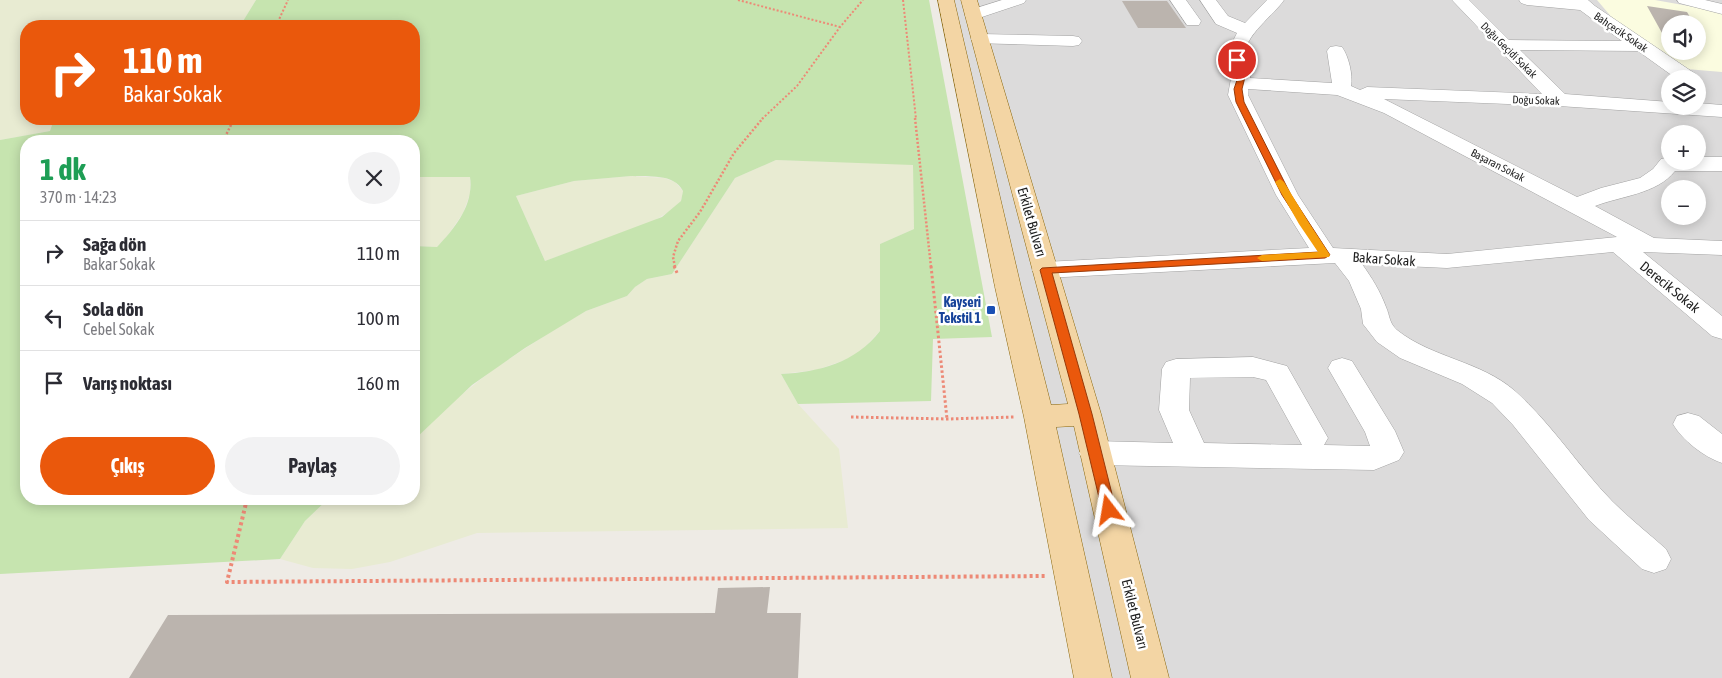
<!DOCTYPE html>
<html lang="tr">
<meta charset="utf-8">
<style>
:root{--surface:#fff;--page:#f2f2f3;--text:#2b2b33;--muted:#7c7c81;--line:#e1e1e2;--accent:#ea580c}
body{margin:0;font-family:"Asap Condensed",sans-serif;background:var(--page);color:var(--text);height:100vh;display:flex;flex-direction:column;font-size:19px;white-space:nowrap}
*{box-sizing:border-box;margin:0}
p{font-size:16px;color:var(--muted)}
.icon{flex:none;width:28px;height:28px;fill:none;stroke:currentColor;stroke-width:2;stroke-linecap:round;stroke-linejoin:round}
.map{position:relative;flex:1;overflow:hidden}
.drawer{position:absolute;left:20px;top:135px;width:400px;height:370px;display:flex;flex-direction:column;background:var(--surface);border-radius:20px;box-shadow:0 2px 12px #0003}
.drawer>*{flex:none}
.hud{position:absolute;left:20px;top:20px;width:400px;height:105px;border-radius:20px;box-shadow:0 2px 12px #0003;background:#ea580c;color:#fff;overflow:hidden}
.controls{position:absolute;left:1661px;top:15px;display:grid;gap:10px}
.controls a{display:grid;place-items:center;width:45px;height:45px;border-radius:50%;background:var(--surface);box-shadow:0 2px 12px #0003;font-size:25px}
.pin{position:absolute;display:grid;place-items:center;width:42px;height:42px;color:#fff;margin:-21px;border:2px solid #fff;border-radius:50%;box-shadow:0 1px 5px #0007}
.me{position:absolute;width:55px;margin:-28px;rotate:346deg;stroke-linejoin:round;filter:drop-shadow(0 0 4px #0008)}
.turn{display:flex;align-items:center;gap:18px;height:105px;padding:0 20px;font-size:22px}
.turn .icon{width:65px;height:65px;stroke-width:2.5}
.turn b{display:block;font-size:35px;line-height:42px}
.round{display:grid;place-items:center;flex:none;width:52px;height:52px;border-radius:26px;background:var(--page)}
.summary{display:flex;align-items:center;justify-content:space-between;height:85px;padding:0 20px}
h1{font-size:30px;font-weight:700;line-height:38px;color:#1e9e55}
.action{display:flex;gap:10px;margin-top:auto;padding:10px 20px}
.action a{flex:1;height:58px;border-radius:30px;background:var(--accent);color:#fff;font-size:20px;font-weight:700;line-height:58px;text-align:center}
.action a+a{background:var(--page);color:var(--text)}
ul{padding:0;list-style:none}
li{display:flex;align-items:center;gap:15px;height:65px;padding:0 20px;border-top:1px solid var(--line)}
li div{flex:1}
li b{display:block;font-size:19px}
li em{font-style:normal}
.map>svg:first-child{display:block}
.residential{fill:#dcdbdb;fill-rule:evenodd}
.education{fill:#fbfce0;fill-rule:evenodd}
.farmland{fill:#e8ebd2}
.grass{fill:#c6e4af;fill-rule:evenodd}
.building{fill:#bbb4ae}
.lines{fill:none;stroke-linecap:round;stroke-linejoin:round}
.minor-casing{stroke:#a2a2a2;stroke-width:1}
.major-casing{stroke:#8a670d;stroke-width:1}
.path-far3{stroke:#ed8976;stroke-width:2;stroke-dasharray:2 2;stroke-linecap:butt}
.path-far2{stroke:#ed8976;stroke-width:2.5;stroke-dasharray:2 2;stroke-linecap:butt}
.path-far1{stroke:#ed8976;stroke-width:3;stroke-dasharray:2.5 2.5;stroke-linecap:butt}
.path{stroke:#ed8976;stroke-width:4;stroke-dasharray:3 3;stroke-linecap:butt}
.minor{fill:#fff;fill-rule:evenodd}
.major{fill:#f3d5a4;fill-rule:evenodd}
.route{fill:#ea580c;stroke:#983908}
.slow{fill:#f59e0b}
.transit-dot{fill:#1a4fb4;stroke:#fff;stroke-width:2}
.labels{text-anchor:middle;stroke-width:5;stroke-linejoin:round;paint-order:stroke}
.far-street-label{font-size:11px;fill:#1e1e1e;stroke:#fff}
.street-label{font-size:14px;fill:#1e1e1e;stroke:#fff}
.transit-label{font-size:14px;font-weight:bold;fill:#164399;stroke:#fff;text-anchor:end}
</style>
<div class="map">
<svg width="1722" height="678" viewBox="0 0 1722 678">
<rect width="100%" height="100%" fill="#eeebe5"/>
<!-- residential -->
<path class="residential" d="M 953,0 L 1722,0 L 1722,678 L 1112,678 ZM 1670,24 L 1698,24 L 1698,51 L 1670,51 ZM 1670,79 L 1698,79 L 1698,106 L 1670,106 ZM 1670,134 L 1698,134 L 1698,161 L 1670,161 ZM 1670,189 L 1698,189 L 1698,216 L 1670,216 Z"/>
<!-- education -->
<path class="education" d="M 1597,0 L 1655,0 L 1722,12 L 1722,72 L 1686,69 L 1614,20 ZM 1670,24 L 1698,24 L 1698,51 L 1670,51 Z"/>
<!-- farmland -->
<g class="farmland">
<polygon points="0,0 256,0 240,26 26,26 26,119 54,119 50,131 0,140"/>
<polygon points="776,160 913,164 914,229 880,244 880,331 861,351 848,359 816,370 781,374 798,404 839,449 848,528 477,533 390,562 352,569 313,568 280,559 305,521 328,499 414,499 414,440 452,402 494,369 555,329 586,311 627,296 635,287 647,279 672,274 735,178"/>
<polygon points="631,176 664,178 675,182 683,191 681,201 670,211 652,222 545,261 516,196 574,181"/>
<polygon points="414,177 470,177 470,194 463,213 448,235 437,247 414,246"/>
</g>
<!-- grass -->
<path class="grass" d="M 256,0 L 929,0 L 992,337 L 933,339 L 931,401 L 798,404 L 781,374 C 819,372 855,363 880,331 L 880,244 L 914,229 L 913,165 L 776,160 L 735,178 L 672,274 L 647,279 L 635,287 L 627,296 L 586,311 L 525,348 L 472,385 L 414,440 L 414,246 L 437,247 C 455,228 474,205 470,177 L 414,177 L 414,141 L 26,141 L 26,499 L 328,499 L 305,521 L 280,559 L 0,574 L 0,140 L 50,131 L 54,119 L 414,119 L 414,26 L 240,26 ZM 631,176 C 648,177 674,173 683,191 L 681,201 L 662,217 L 545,261 L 516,196 L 574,181 Z"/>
<!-- building -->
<g class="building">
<polygon points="1122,1 1167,1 1186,28 1138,28"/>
<polygon points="1647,6 1687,12 1694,24 1670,24 1670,34 1662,33"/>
<polygon points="770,587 767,613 801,613 798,678 129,678 168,615 715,613 718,588"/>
</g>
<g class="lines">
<!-- minor casing -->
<g class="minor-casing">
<g id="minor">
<polygon points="1002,0 1026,0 1024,3 973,20 967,19 965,15 967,11"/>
<polygon points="1170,0 1186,0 1201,21 1199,25 1187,25"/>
<path d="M 1200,0 L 1216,0 L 1228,16 L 1245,23 L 1267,0 L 1284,0 C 1274,15 1244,36 1245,55 C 1246,63 1251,69 1250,78 L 1332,83 L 1327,51 L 1330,47 L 1336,46 L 1342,47 C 1349,57 1353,75 1351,86 L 1360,90 L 1367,87 L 1542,94 L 1452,0 L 1469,0 L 1509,40 L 1622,41 L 1580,10 L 1527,5 L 1521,3 L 1519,0 L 1588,0 L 1595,6 L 1697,75 L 1699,79 L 1698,82 L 1698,79 L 1677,79 L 1638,51 L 1520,50 L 1565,94 L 1670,102 L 1670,106 L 1698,106 L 1698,103 L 1722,105 L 1722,117 L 1559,106 L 1384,99 L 1577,197 L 1601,188 L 1640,178 L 1653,169 L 1661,159 L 1670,157 L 1670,161 L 1698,161 L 1698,157 L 1722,157 L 1722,171 L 1675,171 C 1657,194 1621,196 1595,206 L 1654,238 L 1722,241 L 1722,255 L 1643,252 L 1722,316 L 1722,339 L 1712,336 L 1613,252 L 1447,268 L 1362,264 C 1372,278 1380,291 1386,307 C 1390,316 1389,323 1397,330 C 1432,358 1481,361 1515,391 C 1552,424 1578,466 1612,501 C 1629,518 1648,533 1666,549 L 1671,559 L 1666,569 L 1654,573 L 1642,569 L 1589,520 L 1513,425 L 1492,403 L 1462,384 L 1400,358 L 1377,342 L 1363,324 L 1361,309 L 1349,281 L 1335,263 L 1045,278 L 1036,275 L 1032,270 L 1036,265 L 1045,262 L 1309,248 L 1276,195 L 1228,95 L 1232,73 L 1227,53 L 1237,33 L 1216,24 ZM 1248,89 L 1337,95 L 1384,113 L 1617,237 L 1447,254 L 1333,248 L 1298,195 L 1248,95 Z"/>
<polygon points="1677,0 1705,0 1722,4 1722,14 1679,3"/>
<polygon points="980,34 1073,36 1079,37 1082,41 1079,45 1073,46 974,43 971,39 974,35"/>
<path d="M 1253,357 L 1287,366 L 1328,438 L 1324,445 L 1370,446 L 1365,432 L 1328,368 L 1332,361 L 1342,358 L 1352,361 L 1395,431 L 1404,452 L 1399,460 L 1374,470 L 1095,465 L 1084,461 L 1079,453 L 1084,445 L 1095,441 L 1173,443 L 1159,410 L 1162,369 L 1166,362 L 1176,359 ZM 1253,377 L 1266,380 L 1302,445 L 1204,443 L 1189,410 L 1190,378 Z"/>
<path d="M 1688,413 L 1699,416 L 1722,434 L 1722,463 C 1704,457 1682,440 1673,424 L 1677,416 Z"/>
</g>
</g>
<!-- major casing -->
<g class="major-casing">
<polygon id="major" points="938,0 954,0 1021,287 1051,405 1068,404 961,0 977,0 1101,414 1169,678 1131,678 1074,426 1056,427 1112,678 1074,678 1024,417 995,287"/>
</g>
<!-- path-far3 -->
<g class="path-far3">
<polyline points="738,0 840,27"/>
<polyline points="903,0 916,119"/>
<polyline points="276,26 288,0"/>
<polyline points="762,119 797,86 840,27 863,0"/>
</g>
<!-- path-far2 -->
<g class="path-far2">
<polyline points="915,118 931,267"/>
<polyline points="223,141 234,119"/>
<polyline points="675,267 673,257 678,241 700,212 734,153 763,118"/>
</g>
<!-- path-far1 -->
<g class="path-far1">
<polyline points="674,266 678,275"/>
<polyline points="931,266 947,419"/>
<polyline points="851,417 947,419 1015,417"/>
</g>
<!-- path -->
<polyline class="path" points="247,499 227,582 1046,576"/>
<!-- minor -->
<use href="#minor" class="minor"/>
<!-- major -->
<use href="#major" class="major"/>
</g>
<!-- route -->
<polygon class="route" points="1234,58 1241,60 1245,77 1242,89 1244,102 1291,195 1330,255 1325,258 1052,273 1092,414 1116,510 1114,513 1109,515 1104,513 1102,510 1079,414 1040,270 1042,268 1319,252 1282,195 1236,102 1234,89 1238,77"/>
<!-- slow -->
<polygon class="slow" points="1280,179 1284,182 1309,223 1330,255 1329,257 1262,261 1257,258 1262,255 1318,252 1299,224 1275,182"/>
<!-- markers -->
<rect class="transit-dot" x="986" y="305" width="10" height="10" rx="2.5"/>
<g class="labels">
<!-- far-street labels -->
<g class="far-street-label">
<text transform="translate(1621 32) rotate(34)" y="4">Bahçecik Sokak</text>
<text transform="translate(1509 50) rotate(45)" y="4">Doğu Geçidi Sokak</text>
<text transform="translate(1536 100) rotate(2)" y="4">Doğu Sokak</text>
<text transform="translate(1498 165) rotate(27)" y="4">Başaran Sokak</text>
</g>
<!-- street labels -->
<g class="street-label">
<text transform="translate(1032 222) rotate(74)" y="5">Erkilet Bulvarı</text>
<text transform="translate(1384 259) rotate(4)" y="5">Bakar Sokak</text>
<text transform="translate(1670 287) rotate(39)" y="5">Derecik Sokak</text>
<text transform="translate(1135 614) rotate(76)" y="5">Erkilet Bulvarı</text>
</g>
<!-- transit labels -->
<g class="transit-label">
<text x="981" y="307">Kayseri<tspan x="981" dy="16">Tekstil 1</tspan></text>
</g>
</g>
</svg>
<div class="controls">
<a><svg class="icon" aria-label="sound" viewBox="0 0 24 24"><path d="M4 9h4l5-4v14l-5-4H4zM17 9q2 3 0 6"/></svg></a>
<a><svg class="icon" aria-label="layers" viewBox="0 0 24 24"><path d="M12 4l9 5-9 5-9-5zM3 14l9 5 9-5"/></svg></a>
<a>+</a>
<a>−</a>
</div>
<div class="pin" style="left:1237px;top:60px;background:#d93025"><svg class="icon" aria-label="arrive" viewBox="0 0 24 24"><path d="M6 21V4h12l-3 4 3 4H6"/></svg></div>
<svg class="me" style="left:1109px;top:510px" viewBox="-20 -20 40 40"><path d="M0-17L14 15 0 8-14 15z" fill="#ea580c" stroke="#fff" stroke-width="4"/></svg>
<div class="hud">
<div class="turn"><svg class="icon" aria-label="right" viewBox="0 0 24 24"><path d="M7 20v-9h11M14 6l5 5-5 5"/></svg><div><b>110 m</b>Bakar Sokak</div></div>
</div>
<section class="drawer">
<div class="summary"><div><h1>1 dk</h1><p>370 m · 14:23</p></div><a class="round"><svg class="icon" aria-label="close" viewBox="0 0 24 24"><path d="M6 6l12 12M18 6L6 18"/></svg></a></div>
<ul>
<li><svg class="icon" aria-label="right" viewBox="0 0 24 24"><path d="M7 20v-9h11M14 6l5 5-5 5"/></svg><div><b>Sağa dön</b><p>Bakar Sokak</p></div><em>110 m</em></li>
<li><svg class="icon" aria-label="left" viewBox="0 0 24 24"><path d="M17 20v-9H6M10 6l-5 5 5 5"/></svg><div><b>Sola dön</b><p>Cebel Sokak</p></div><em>100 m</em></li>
<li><svg class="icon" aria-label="arrive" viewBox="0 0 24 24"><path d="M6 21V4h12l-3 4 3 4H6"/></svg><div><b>Varış noktası</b></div><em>160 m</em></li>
</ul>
<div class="action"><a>Çıkış</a><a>Paylaş</a></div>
</section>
</div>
